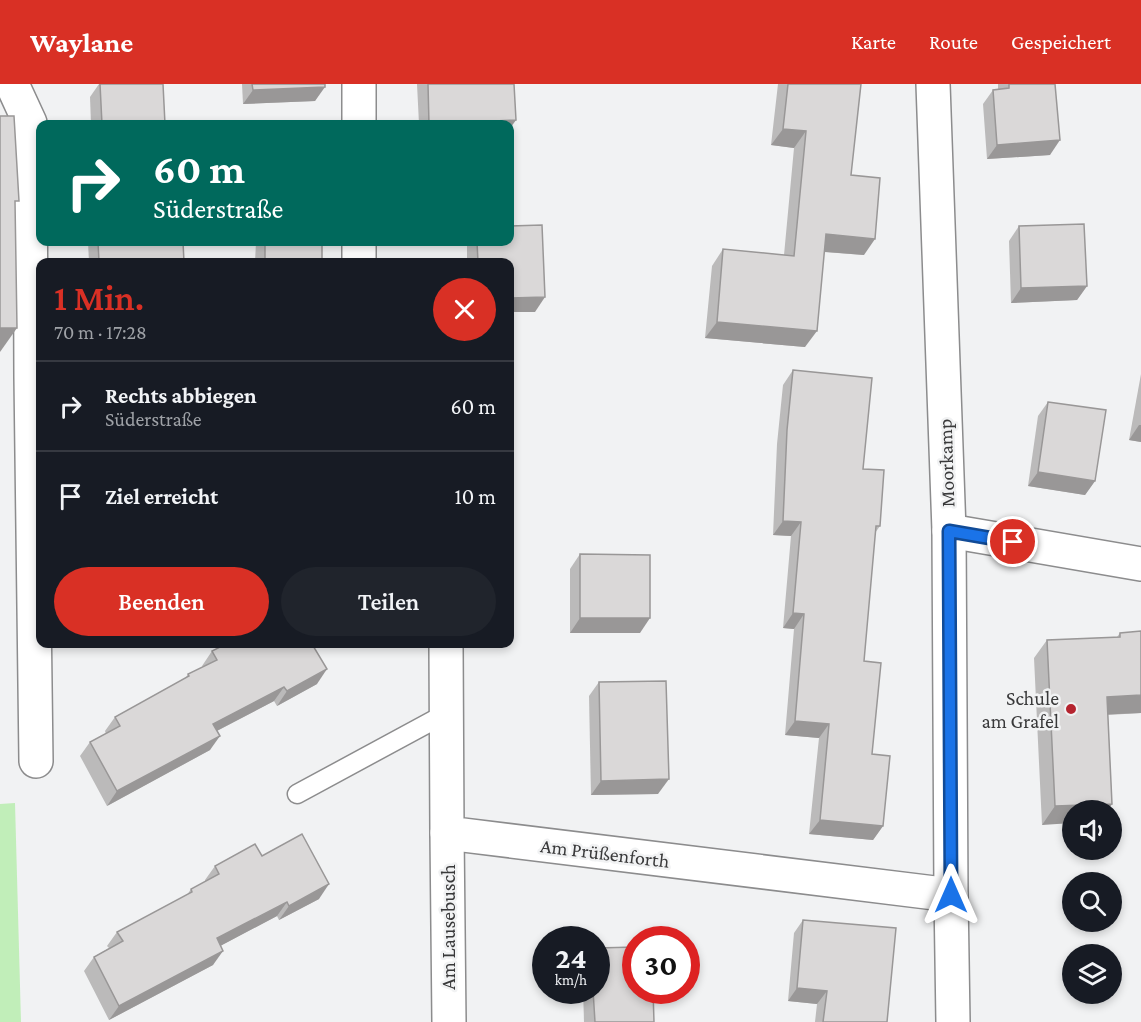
<!DOCTYPE html>
<html lang="de">
<meta charset="utf-8">
<style>
:root{--surface:#171b24;--page:#20242c;--text:#f1f3f6;--muted:#9ea1a6;--line:#363941;--accent:#d93025}
body{margin:0;font-family:"Crimson Pro",serif;background:var(--page);color:var(--text);height:100vh;display:flex;flex-direction:column;font-size:22px;white-space:nowrap}
*{box-sizing:border-box;margin:0}
p{font-size:20px;color:var(--muted)}
.icon{flex:none;width:33px;height:33px;fill:none;stroke:currentColor;stroke-width:2;stroke-linecap:round;stroke-linejoin:round}
.map{position:relative;flex:1;overflow:hidden}
.side{position:absolute;left:36px;top:174px;width:478px;height:390px;display:flex;flex-direction:column;background:var(--surface);border-radius:12px;box-shadow:0 3px 9px #0003}
.side>*{flex:none}
.top-card{position:absolute;left:36px;top:36px;width:478px;height:126px;border-radius:12px;box-shadow:0 3px 9px #0003;background:#00695c;color:#fff;overflow:hidden}
.fabs{position:absolute;left:1062px;top:716px;display:grid;gap:12px}
.fabs a{display:grid;place-items:center;width:60px;height:60px;border-radius:50%;background:var(--surface);box-shadow:0 3px 9px #0003;font-size:30px}
.speed{position:absolute;left:532px;top:842px;display:flex;gap:12px;font-size:30px;font-weight:700;text-align:center}
.speed>*{display:grid;place-content:center;width:78px;height:78px;border-radius:50%;background:var(--surface);box-shadow:0 3px 9px #0003;line-height:1}
.speed small{font-size:15px;font-weight:400}
.speed .limit{border:9px solid #d22;background:#fff;color:#111}
.pin{position:absolute;display:grid;place-items:center;width:51px;height:51px;color:#fff;margin:-26px;border:3px solid #fff;border-radius:50%;box-shadow:0 2px 6px #0007}
.me{position:absolute;width:66px;margin:-33px;rotate:0deg;stroke-linejoin:round;filter:drop-shadow(0 0 4px #0008)}
.turn{display:flex;align-items:center;gap:21px;height:126px;padding:0 18px;font-size:27px}
.turn .icon{width:78px;height:78px;stroke-width:2.5}
.turn b{display:block;font-size:42px;line-height:51px}
.round{display:grid;place-items:center;flex:none;width:63px;height:63px;border-radius:32px;background:var(--page)}
.headline{display:flex;align-items:center;justify-content:space-between;height:102px;padding:0 18px}
h1{font-size:36px;font-weight:600;line-height:45px;color:var(--accent)}
.button{display:flex;gap:12px;margin-top:auto;padding:12px 18px}
.button a{flex:1;height:69px;border-radius:36px;background:var(--accent);color:#fff;font-size:24px;font-weight:600;line-height:69px;text-align:center}
.button a+a{background:var(--page);color:var(--text)}
ul{padding:0;list-style:none}
li{display:flex;align-items:center;gap:18px;height:90px;padding:0 18px;border-top:2px solid var(--line)}
li div{flex:1}
li b{display:block;font-size:22px}
li em{font-style:normal}
header{display:flex;align-items:center;gap:36px;box-sizing:border-box;height:84px;padding:0 30px;background:var(--accent);color:#fff}
header strong{font-size:28px}
nav{display:flex;gap:33px;margin-inline-start:auto;font-size:21px}
.map>svg:first-child{display:block}
.green{fill:#c1eeb9}
.lines{fill:none;stroke-linecap:round;stroke-linejoin:round}
.lane-casing{stroke:#8c8c8d;stroke-width:21}
.street-casing{stroke:#8c8c8d;stroke-width:36}
.lane{stroke:#fff;stroke-width:18}
.street{stroke:#fff;stroke-width:33}
.wall{fill:#bbbaba}
.shaded-wall{fill:#999797}
.building{fill:#dad8d8;stroke:#999797;stroke-width:1.5}
.route-casing{stroke:#114b97;stroke-width:15}
.route{stroke:#1a73e8;stroke-width:10}
.poi-dot{fill:#b5242f;stroke:#f1f2f3;stroke-width:2}
.labels{text-anchor:middle;stroke-width:5;stroke-linejoin:round;paint-order:stroke}
.street-label{font-size:20px;fill:#39393a;stroke:#f1f2f3}
.poi-label{font-size:20px;fill:#39393a;stroke:#f1f2f3;text-anchor:end}
</style>
<header>
<strong>Waylane</strong>
<nav><a>Karte</a><a>Route</a><a>Gespeichert</a></nav>
</header>
<div class="map">
<svg width="1141" height="938" viewBox="0 0 1141 938">
<rect width="100%" height="100%" fill="#f1f2f3"/>
<!-- green -->
<polygon class="green" points="15,719 21,938 0,938 0,720"/>
<g class="lines">
<!-- lane casing -->
<g class="lane-casing">
<polyline id="lane" points="297,710 445,630"/>
</g>
<!-- street casing -->
<g class="street-casing">
<g id="street">
<polyline points="12,0 30,39 31,293 36,677"/>
<polyline points="933,0 949,447 951,811 953,938"/>
<polyline points="359,40 359,0"/>
<polyline points="359,178 359,158"/>
<polyline points="949,447 1141,480"/>
<polyline points="446,560 447,749 951,811"/>
<polyline points="447,749 449,938"/>
</g>
</g>
<!-- lane -->
<use href="#lane" class="lane"/>
<!-- street -->
<use href="#street" class="street"/>
</g>
<!-- wall -->
<g class="wall">
<polygon points="99,0 163,0 165,40 91,40 90,13"/>
<polygon points="242,0 325,0 315,17 243,20"/>
<polygon points="417,0 514,0 516,36 510,44 510,40 419,40"/>
<polygon points="778,0 861,0 851,91 864,171 824,168 805,263 705,254 712,182 723,165 784,171 794,64 771,61"/>
<polygon points="998,0 1055,0 1050,71 987,75 983,20 993,6 998,5"/>
<polygon points="1019,142 1087,202 1077,216 1011,219 1009,157"/>
<polygon points="88,158 183,158 184,178 89,178"/>
<polygon points="256,158 322,158 322,178 255,178"/>
<polygon points="467,158 510,158 535,228 510,178 467,178"/>
<polygon points="793,286 863,385 880,442 875,449 864,577 872,670 883,742 873,756 809,750 819,654 785,651 794,545 783,544 791,452 773,451 777,360 783,301"/>
<polygon points="1141,290 1141,358 1129,356"/>
<polygon points="1048,318 1095,397 1085,411 1028,402 1038,332"/>
<polygon points="580,470 640,549 570,549 570,485"/>
<polygon points="1120,549 1141,629 1108,631 1112,720 1042,741 1034,574 1047,556 1117,553"/>
<polygon points="212,567 317,600 277,622 274,617 217,647 210,666 107,722 80,672 90,658 106,650 105,647 115,633 185,595 188,590 203,583 202,582"/>
<polygon points="599,598 658,710 591,711 589,612"/>
<polygon points="262,772 319,815 279,836 277,832 220,862 213,881 109,936 84,887 94,873 109,864 107,862 117,848 187,811 191,805 205,798 205,796 215,782"/>
<polygon points="803,836 887,938 815,938 817,920 788,917 794,849"/>
<polygon points="583,906 597,906 654,938 584,938"/>
</g>
<!-- shaded-wall -->
<g class="shaded-wall">
<polygon points="325,3 315,17 243,20 253,6"/>
<polygon points="516,36 510,44 510,40 429,40"/>
<polygon points="783,45 806,47 794,64 771,61"/>
<polygon points="1060,56 1050,71 987,75 997,61"/>
<polygon points="826,150 875,155 864,171 814,167"/>
<polygon points="1087,202 1077,216 1011,219 1021,204"/>
<polygon points="545,213 535,228 510,228 510,214"/>
<polygon points="717,238 817,247 805,263 705,254"/>
<polygon points="0,244 17,244 0,268"/>
<polygon points="1139,341 1141,341 1141,358 1129,356"/>
<polygon points="1038,388 1095,397 1085,411 1028,402"/>
<polygon points="783,437 801,438 791,452 773,451"/>
<polygon points="793,529 804,530 794,545 783,544"/>
<polygon points="580,534 650,534 640,549 570,549"/>
<polygon points="327,585 317,600 277,622 287,607"/>
<polygon points="284,603 274,617 203,654 213,640"/>
<polygon points="1141,611 1141,629 1094,631 1107,613"/>
<polygon points="795,637 829,640 819,654 785,651"/>
<polygon points="220,652 210,666 107,722 117,707"/>
<polygon points="669,695 658,710 591,711 601,697"/>
<polygon points="1112,720 1108,726 1072,726 1072,739 1042,741 1055,722"/>
<polygon points="820,736 883,742 873,756 809,750"/>
<polygon points="329,800 319,815 279,836 289,822"/>
<polygon points="287,818 277,832 207,869 217,854"/>
<polygon points="223,867 213,881 109,936 119,922"/>
<polygon points="797,904 827,907 817,920 788,917"/>
</g>
<!-- building -->
<g class="building">
<polygon points="100,0 163,0 165,40 102,40"/>
<polygon points="252,0 325,0 325,3 253,6"/>
<polygon points="428,0 514,0 516,36 429,40"/>
<polygon points="788,0 861,0 851,91 880,94 875,155 826,150 817,247 717,238 723,165 794,172 806,47 783,45"/>
<polygon points="1009,0 1055,0 1060,56 997,61 993,6 1009,4"/>
<polygon points="0,32 14,32 19,117 15,117 17,244 0,244"/>
<polygon points="1084,140 1087,202 1021,204 1019,142"/>
<polygon points="542,141 545,213 510,214 510,178 478,178 477,158 510,158 510,142"/>
<polygon points="98,158 183,158 184,178 99,178"/>
<rect x="265" y="158" width="57" height="20"/>
<polygon points="793,286 872,294 863,385 884,386 880,442 876,442 864,577 881,579 872,670 890,672 883,742 820,736 829,640 795,637 804,530 793,529 801,438 783,437 787,346"/>
<polygon points="1048,318 1106,326 1095,397 1038,388"/>
<polygon points="580,470 650,471 650,534 580,534"/>
<polygon points="1141,547 1141,611 1107,613 1112,720 1055,722 1047,556 1120,553 1120,549"/>
<polygon points="226,560 312,560 327,585 287,607 284,603 213,640 220,652 117,707 90,658 120,642 115,633 189,592 188,590 217,576 212,567"/>
<polygon points="666,597 669,695 601,697 599,598"/>
<polygon points="302,750 329,800 289,822 287,818 217,854 223,867 119,922 94,873 123,857 117,848 192,808 191,805 219,790 215,782 255,760 262,772"/>
<polygon points="803,836 896,844 887,938 823,938 827,907 797,904"/>
<polygon points="636,863 636,906 653,906 654,938 595,938 593,906 597,906 597,864"/>
</g>
<g class="lines">
<!-- route casing -->
<g class="route-casing">
<polyline id="route" points="951,811 949,447 1013,458"/>
</g>
<!-- route -->
<use href="#route" class="route"/>
</g>
<!-- markers -->
<circle class="poi-dot" cx="1071" cy="625" r="6"/>
<g class="labels">
<!-- street labels -->
<g class="street-label">
<text transform="translate(946 379) rotate(-92)" y="7">Moorkamp</text>
<text transform="translate(605 769) rotate(7)" y="7">Am Prüßenforth</text>
<text transform="translate(448 843) rotate(-90)" y="7">Am Lausebusch</text>
</g>
<!-- poi labels -->
<g class="poi-label">
<text x="1059" y="621">Schule<tspan x="1059" dy="23">am Grafel</tspan></text>
</g>
</g>
</svg>
<div class="fabs">
<a><svg class="icon" aria-label="sound" viewBox="0 0 24 24"><path d="M4 9h4l5-4v14l-5-4H4zM17 9q2 3 0 6"/></svg></a>
<a><svg class="icon" aria-label="search" viewBox="0 0 24 24"><circle cx="10" cy="10" r="6"/><path d="M15 15l6 6"/></svg></a>
<a><svg class="icon" aria-label="layers" viewBox="0 0 24 24"><path d="M12 4l9 5-9 5-9-5zM3 14l9 5 9-5"/></svg></a>
</div>
<div class="speed"><div>24<small>km/h</small></div><div class="limit">30</div></div>
<div class="pin" style="left:1013px;top:458px;background:#d93025"><svg class="icon" aria-label="arrive" viewBox="0 0 24 24"><path d="M6 21V4h12l-3 4 3 4H6"/></svg></div>
<svg class="me" style="left:951px;top:811px" viewBox="-20 -20 40 40"><path d="M0-17L14 15 0 8-14 15z" fill="#1a73e8" stroke="#fff" stroke-width="4"/></svg>
<div class="top-card">
<div class="turn"><svg class="icon" aria-label="right" viewBox="0 0 24 24"><path d="M7 20v-9h11M14 6l5 5-5 5"/></svg><div><b>60 m</b>Süderstraße</div></div>
</div>
<section class="side">
<div class="headline"><div><h1>1 Min.</h1><p>70 m · 17:28</p></div><a class="round" style="background:#d93025;color:#fff"><svg class="icon" aria-label="close" viewBox="0 0 24 24"><path d="M6 6l12 12M18 6L6 18"/></svg></a></div>
<ul>
<li><svg class="icon" aria-label="right" viewBox="0 0 24 24"><path d="M7 20v-9h11M14 6l5 5-5 5"/></svg><div><b>Rechts abbiegen</b><p>Süderstraße</p></div><em>60 m</em></li>
<li><svg class="icon" aria-label="arrive" viewBox="0 0 24 24"><path d="M6 21V4h12l-3 4 3 4H6"/></svg><div><b>Ziel erreicht</b></div><em>10 m</em></li>
</ul>
<div class="button"><a>Beenden</a><a>Teilen</a></div>
</section>
</div>
